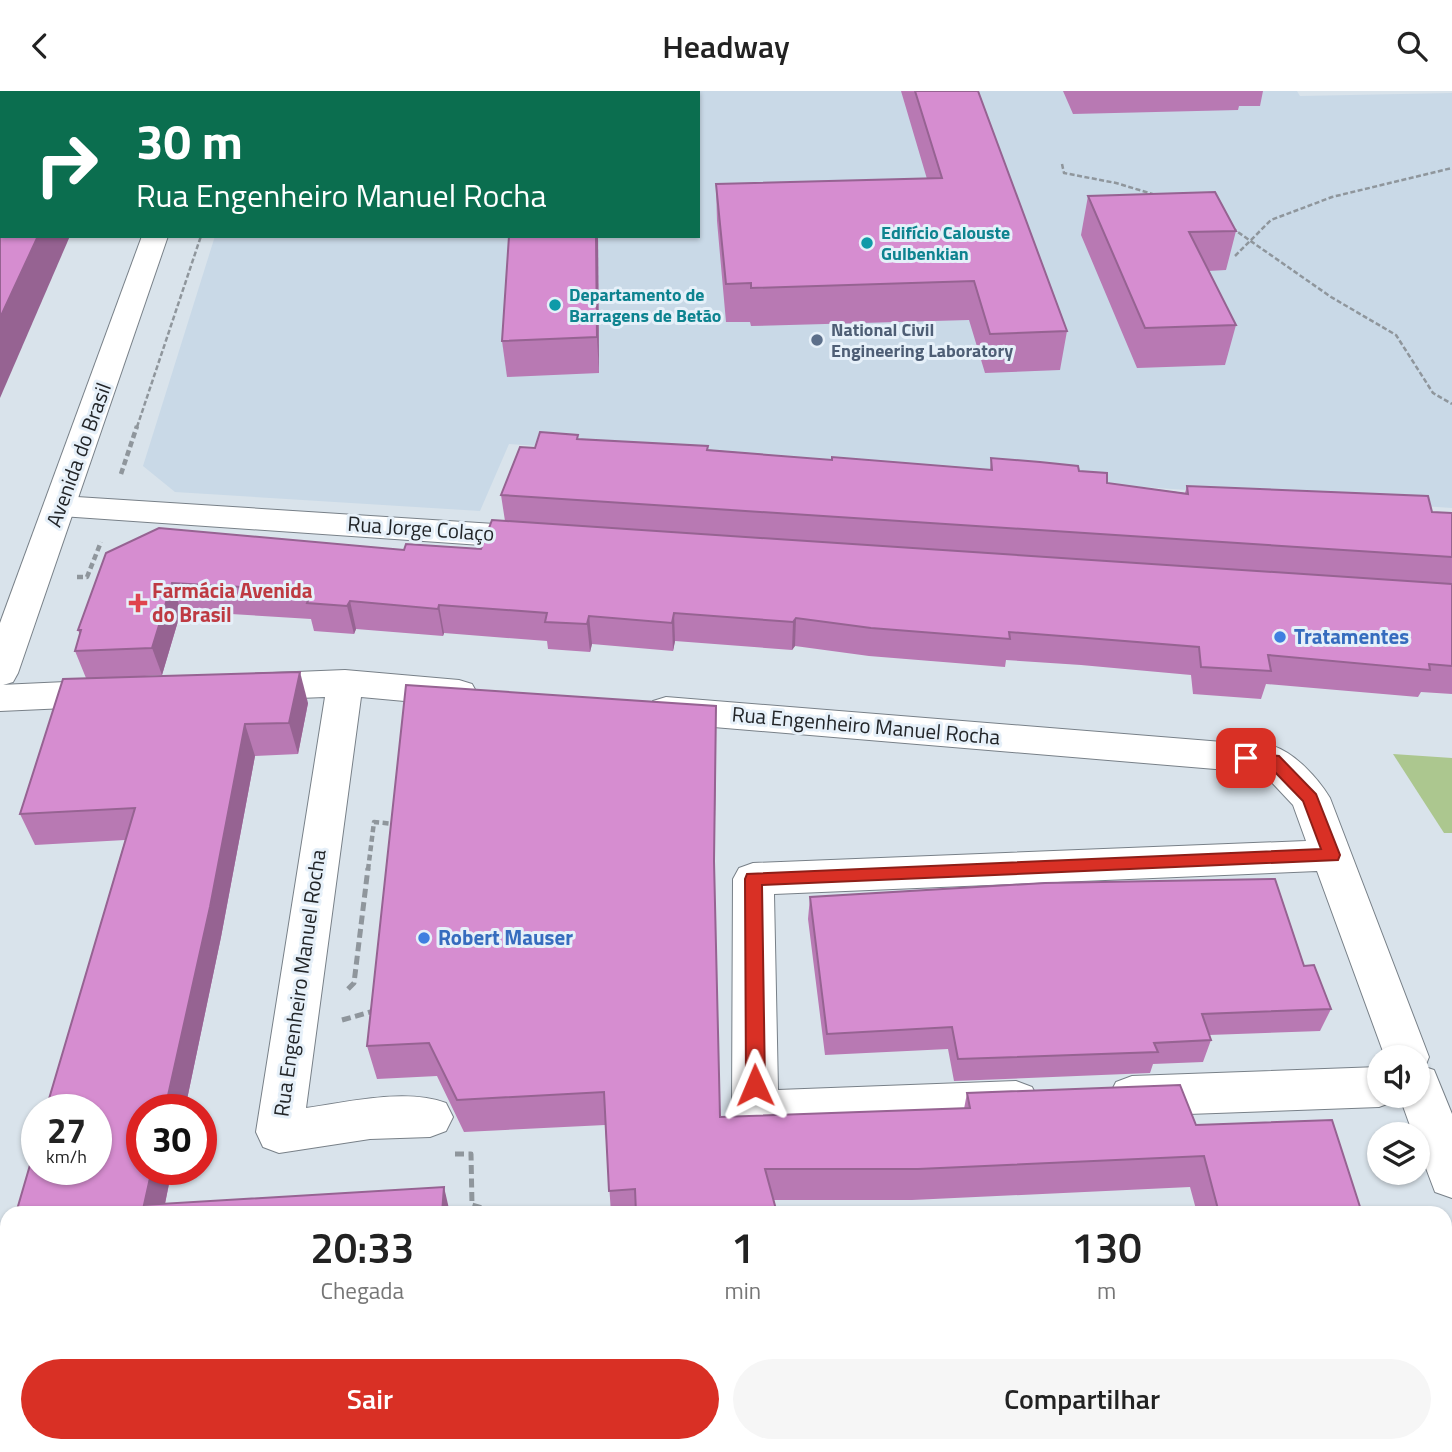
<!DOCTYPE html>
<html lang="pt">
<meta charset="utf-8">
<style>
:root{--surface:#fff;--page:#f6f6f6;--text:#222;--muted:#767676;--accent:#d93025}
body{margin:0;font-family:"Titillium Web",sans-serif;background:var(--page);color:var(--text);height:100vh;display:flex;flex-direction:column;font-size:26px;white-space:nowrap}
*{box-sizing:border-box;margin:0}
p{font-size:23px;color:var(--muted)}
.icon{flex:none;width:38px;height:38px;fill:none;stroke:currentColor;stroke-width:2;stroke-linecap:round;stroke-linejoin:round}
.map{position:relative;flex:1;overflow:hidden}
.side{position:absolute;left:0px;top:1115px;width:1452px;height:247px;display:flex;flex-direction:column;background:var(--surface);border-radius:21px 21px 0 0;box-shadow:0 2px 5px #0004}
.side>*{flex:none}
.guide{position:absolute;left:0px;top:0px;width:700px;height:147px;box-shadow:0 2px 5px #0004;background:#0b6e4f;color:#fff;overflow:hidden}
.fabs{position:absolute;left:1367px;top:954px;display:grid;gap:14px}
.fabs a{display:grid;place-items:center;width:63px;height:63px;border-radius:50%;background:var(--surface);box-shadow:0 2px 5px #0004;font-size:35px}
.speed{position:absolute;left:21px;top:1003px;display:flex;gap:14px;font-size:35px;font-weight:700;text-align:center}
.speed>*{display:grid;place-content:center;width:91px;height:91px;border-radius:50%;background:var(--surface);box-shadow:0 2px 5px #0004;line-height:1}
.speed small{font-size:18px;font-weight:400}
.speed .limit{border:10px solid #d22;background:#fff;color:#111}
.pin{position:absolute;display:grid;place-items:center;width:60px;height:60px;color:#fff;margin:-30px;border-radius:14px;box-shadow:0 4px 10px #0006}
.me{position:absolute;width:77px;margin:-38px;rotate:359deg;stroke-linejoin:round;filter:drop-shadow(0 0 5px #0008)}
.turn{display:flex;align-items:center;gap:24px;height:147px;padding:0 21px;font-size:32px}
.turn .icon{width:91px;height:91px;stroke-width:2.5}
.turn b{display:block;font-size:49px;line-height:60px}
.eta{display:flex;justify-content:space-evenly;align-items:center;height:119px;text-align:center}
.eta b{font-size:42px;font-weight:600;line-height:49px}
.button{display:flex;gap:14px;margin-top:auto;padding:14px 21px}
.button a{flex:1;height:80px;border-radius:42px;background:var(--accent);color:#fff;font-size:28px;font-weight:600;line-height:80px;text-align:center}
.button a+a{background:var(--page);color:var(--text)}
header{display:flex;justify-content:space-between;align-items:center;height:91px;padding:0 21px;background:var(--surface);font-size:32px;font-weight:600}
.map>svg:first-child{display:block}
.built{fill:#c9d9e7}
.green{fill:#acc78f}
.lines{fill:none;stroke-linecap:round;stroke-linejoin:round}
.minor-casing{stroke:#788088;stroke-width:2}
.secondary-casing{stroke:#788088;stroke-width:2}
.path-far2{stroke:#8f969c;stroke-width:2.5;stroke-dasharray:5 2.5;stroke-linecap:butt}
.path-far1{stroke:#8f969c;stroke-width:4.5;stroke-dasharray:6 3.5;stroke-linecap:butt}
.path{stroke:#8f969c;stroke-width:5;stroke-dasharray:9 4.5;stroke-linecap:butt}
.minor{fill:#fff;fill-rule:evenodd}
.secondary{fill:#fff;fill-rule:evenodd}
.wall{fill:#b879b3}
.shaded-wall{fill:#966392}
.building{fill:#d68dd0;stroke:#966392;stroke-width:2}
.route{fill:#d93025;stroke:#8d1f18;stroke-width:2}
.culture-dot{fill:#0f9aa8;stroke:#e6f0f9;stroke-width:2.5}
.service-dot{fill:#5c6f8a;stroke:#e6f0f9;stroke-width:2.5}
.health-dot{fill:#e0444e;stroke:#e6f0f9;stroke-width:2.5}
.shop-dot{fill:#3f7fe0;stroke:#e6f0f9;stroke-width:2.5}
.labels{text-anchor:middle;stroke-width:6;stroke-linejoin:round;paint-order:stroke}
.far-culture-label{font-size:18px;font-weight:bold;fill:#0d838f;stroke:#e6f0f9;text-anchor:start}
.far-service-label{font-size:18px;font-weight:bold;fill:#4e5e75;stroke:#e6f0f9;text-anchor:start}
.street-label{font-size:21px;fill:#222528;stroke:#e6f0f9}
.health-label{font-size:21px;font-weight:bold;fill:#be3a42;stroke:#e6f0f9;text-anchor:start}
.shop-label{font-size:21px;font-weight:bold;fill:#366cbe;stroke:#e6f0f9;text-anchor:start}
</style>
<header><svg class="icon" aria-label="back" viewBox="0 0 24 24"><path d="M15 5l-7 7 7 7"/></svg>Headway<svg class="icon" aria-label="search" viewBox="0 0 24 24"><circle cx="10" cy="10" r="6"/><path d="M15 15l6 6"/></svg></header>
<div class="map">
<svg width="1452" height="1361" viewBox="0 0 1452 1361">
<rect width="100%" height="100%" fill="#d9e3eb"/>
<!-- built -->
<polygon class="built" points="261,0 1297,0 1300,5 1452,2 1452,417 509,353 480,420 175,401 143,375 215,145 698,145 698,2"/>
<!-- green -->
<polygon class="green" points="1393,663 1452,667 1452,742 1444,742"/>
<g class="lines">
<!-- minor casing -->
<g class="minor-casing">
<g id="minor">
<polygon points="61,405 540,436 552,440 557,447 552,454 540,458 61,425 49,422 45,415 49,408"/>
<path d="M 345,579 L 459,589 L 472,593 L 477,602 L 472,611 L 459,615 L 361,606 L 306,1017 C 348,1011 406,997 446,1012 L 453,1026 L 446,1040 L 430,1046 L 370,1048 L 279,1062 L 263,1056 L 256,1041 L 325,606 L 250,609 L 237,605 L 232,596 L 237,587 L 250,583 Z"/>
<polygon points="110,589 123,593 128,602 123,611 110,615 0,620 0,594"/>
<path d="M 666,606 L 1273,655 C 1295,662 1318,687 1330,707 L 1429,966 L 1425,976 L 1434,979 L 1452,1023 L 1452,1107 L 1435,1101 L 1418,1056 L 1418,1043 L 1413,1043 L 1399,1004 L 1418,1004 L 1418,966 L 1385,966 L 1317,780 L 774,803 L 778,999 L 1016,990 L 1032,996 L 1039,1010 L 1032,1024 L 1016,1030 L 755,1040 L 739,1034 L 732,1020 L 733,788 L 739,777 L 753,772 L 1306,750 L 1293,714 L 1263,682 L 666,632 L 653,628 L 647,619 L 653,610 Z"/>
<polygon points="1379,976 1379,1004 1398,1004 1395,1010 1379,1016 1132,1025 1116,1019 1109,1005 1116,991 1132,985"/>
<polygon points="1452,1304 1452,1361 1423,1361 1420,1354 1446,1354 1446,1306"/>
</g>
</g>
<!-- secondary casing -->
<g class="secondary-casing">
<g id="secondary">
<rect x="189" y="0" width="24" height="2"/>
<polygon points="142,145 168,145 18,582 13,591 0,595 0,532"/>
</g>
</g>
<!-- path-far2 -->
<g class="path-far2">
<polyline points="1062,73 1064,82 1116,92 1156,104"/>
<polyline points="1232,137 1331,206 1396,244 1433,302 1452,313"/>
<polyline points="1235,165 1271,129 1332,106 1452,77"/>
<polyline points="137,336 201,145"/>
</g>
<!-- path-far1 -->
<g class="path-far1">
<polyline points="121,383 137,335"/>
<polyline points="77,486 87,486 101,451"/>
<polyline points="368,779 374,731 394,733"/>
</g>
<!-- path -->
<g class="path">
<polyline points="348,898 354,892 368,777"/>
<polyline points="342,929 374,920"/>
<polyline points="455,1063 471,1063 472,1114 499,1122"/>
<polyline points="457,1354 457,1361"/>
<polyline points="492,1361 497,1354"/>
</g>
<!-- minor -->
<use href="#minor" class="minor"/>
<!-- secondary -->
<use href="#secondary" class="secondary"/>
</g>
<!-- wall -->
<g class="wall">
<polygon points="901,0 978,0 1067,240 1060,279 985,282 969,229 751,235 750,231 726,231 717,130 716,93 927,88"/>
<polygon points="1063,0 1263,0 1260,15 1239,15 1238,19 1073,23"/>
<polygon points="1088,105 1236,140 1226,179 1208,180 1236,234 1225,274 1137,277 1081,144"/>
<polygon points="598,145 599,282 507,286 502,250"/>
<polygon points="579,348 832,369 990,379 991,367 1079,380 1107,392 1185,402 1187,395 1432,421 1452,422 1452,603 1421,601 1418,606 1266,593 1261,608 1193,603 1191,584 1081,574 1006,569 1005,576 869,565 795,555 792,559 675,550 673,560 592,553 590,561 548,558 547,550 444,542 443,545 356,538 354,543 314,540 311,528 181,520 162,584 109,587 308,612 298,663 255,665 221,846 185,1018 142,1018 142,1078 172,1078 165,1113 16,1122 125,749 35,754 20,723 86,587 75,560 80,544 78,539 106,462 481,458 505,430 501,404 535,357"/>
<polygon points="716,650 714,790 720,1026 964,1018 967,1002 1196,1034 1362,1122 1197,1122 1190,1096 912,1109 774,1109 777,1122 611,1122 605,1034 464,1041 437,985 377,988 367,955"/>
<polygon points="810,806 1304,875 1331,918 1320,940 1209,944 1211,949 1203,971 1153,973 1150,982 954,990 948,958 825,964 808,828"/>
</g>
<!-- shaded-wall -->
<g class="shaded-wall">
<polygon points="48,0 70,0 69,2 47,2"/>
<polygon points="38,145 70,145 0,307 0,227"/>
<polygon points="596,145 598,145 599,282 597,246"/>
<polygon points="172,492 181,520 162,584 152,557"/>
<polygon points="350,510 356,538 354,543 347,515"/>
<polygon points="439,514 444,542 443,545 438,518"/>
<polygon points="674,522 675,550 673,560 672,532"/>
<polygon points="589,525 592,553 590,561 587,533"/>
<polygon points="796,527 795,555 792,559 793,531"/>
<polygon points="300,581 308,612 298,663 289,632"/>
<polygon points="716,615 716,650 714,804 714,770"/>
<polygon points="245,633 255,665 221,846 185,1018 165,1018"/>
<polygon points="152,1078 172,1078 163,1122 144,1114"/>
<polygon points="444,1096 450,1122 442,1122"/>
<polygon points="92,1354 115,1354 114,1361 90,1361"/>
</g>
<!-- building -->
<g class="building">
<polygon points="0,0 48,0 47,2 2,2 2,77 0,80"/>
<rect x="382" y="0" width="233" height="2"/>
<polygon points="915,0 978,0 1067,240 990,243 974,190 751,197 751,192 726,193 716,93 942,87"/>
<polygon points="2,77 2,145 38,145 0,227 0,80"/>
<polygon points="1215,101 1236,140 1189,141 1236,234 1145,237 1088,105"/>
<polygon points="509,145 596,145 597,246 502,250"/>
<polygon points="540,341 578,344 577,348 708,355 707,359 832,369 832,366 992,379 991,367 1040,371 1078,375 1079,380 1107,382 1107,392 1188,403 1187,395 1428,405 1432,421 1452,422 1452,466 501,404 520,356 535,357"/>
<polygon points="492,429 1452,493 1452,575 1429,573 1430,579 1268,564 1271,580 1201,576 1199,556 1087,547 1009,541 1010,548 871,537 796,527 793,531 674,522 672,532 589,525 587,533 545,531 547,522 439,514 438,518 350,510 347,515 307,512 312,500 172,492 152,557 75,560 81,539 78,539 106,462 159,437 404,459 406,453 481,458"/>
<polygon points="300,581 289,632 245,633 210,816 165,1018 142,1018 142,1078 152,1078 144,1114 444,1096 442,1122 16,1122 37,1050 37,1078 96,1078 96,1018 46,1018 135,717 20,723 63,588"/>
<polygon points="406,594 716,615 714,770 720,1026 970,1017 967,1002 1180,994 1196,1034 1332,1029 1362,1122 1219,1122 1204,1065 918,1078 765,1078 777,1122 636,1122 635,1098 609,1100 604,1001 457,1009 429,952 367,955"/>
<polygon points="1275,788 1304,875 1314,874 1331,918 1202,923 1211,949 1154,952 1158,961 958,968 952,936 827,943 810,806 1045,792"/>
<polygon points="7,1152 7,1354 92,1354 90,1361 0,1361 0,1175"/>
</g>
<!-- route -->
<polygon class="route" points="1246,661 1279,665 1316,703 1340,764 1338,769 762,794 765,994 762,1000 755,1002 748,1000 746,994 745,788 747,783 1321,758 1303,710 1269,675 1240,671 1238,667"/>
<!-- markers -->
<g class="culture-dot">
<circle cx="867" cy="152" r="7"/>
<circle cx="555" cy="214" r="7"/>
</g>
<circle class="service-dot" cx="817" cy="249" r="7"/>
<path class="health-dot" d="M134.5 501.5h7v7h7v7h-7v7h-7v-7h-7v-7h7z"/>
<g class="shop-dot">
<circle cx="1280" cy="546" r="7"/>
<circle cx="424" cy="847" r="7"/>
</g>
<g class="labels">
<!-- far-culture labels -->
<g class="far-culture-label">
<text x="881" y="148">Edifício Calouste<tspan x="881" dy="21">Gulbenkian</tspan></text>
<text x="569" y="210">Departamento de<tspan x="569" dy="21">Barragens de Betão</tspan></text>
</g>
<!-- far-service labels -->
<g class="far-service-label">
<text x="831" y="245">National Civil<tspan x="831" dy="21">Engineering Laboratory</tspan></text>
</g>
<!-- street labels -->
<g class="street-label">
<text transform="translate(79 364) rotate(-70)" y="7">Avenida do Brasil</text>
<text transform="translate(421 438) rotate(4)" y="7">Rua Jorge Colaço</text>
<text transform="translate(866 635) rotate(5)" y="7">Rua Engenheiro Manuel Rocha</text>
<text transform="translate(300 892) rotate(-82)" y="7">Rua Engenheiro Manuel Rocha</text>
</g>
<!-- health labels -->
<g class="health-label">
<text x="152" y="507">Farmácia Avenida<tspan x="152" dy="24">do Brasil</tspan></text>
</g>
<!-- shop labels -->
<g class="shop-label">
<text x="1294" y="553">Tratamentes</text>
<text x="438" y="854">Robert Mauser</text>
</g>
</g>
</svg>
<div class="fabs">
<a><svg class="icon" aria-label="sound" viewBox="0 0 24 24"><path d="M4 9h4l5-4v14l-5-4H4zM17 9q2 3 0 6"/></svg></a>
<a><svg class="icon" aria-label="layers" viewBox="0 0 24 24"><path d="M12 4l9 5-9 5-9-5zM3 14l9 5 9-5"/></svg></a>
</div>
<div class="speed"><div>27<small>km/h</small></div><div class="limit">30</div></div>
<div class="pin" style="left:1246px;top:667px;background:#d93025"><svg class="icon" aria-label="arrive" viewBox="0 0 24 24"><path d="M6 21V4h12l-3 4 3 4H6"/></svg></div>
<svg class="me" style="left:755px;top:994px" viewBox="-20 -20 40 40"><path d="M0-17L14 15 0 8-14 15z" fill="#d93025" stroke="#fff" stroke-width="4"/></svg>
<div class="guide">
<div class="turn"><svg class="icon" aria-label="right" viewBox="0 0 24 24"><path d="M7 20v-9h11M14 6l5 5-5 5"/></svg><div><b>30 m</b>Rua Engenheiro Manuel Rocha</div></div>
</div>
<section class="side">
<div class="eta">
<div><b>20:33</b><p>Chegada</p></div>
<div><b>1</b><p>min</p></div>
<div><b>130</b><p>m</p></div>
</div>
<div class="button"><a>Sair</a><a>Compartilhar</a></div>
</section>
</div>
